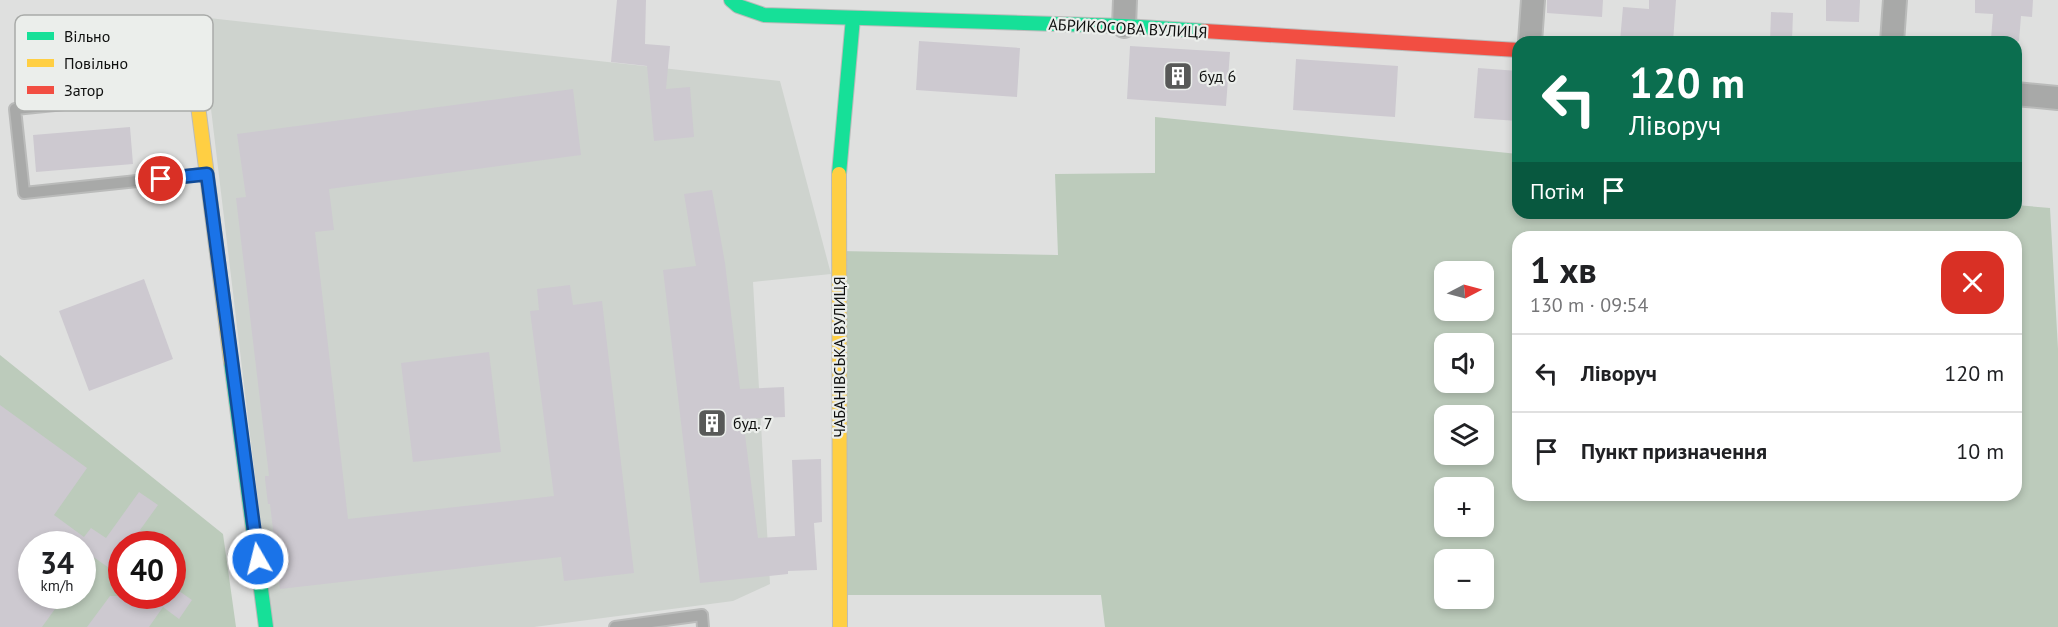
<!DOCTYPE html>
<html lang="uk">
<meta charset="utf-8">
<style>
:root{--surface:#fff;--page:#f2f2f2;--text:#202124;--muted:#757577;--line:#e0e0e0}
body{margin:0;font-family:"PT Sans",sans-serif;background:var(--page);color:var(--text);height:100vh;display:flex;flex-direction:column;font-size:22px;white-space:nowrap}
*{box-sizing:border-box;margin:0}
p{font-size:20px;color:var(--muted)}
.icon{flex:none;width:33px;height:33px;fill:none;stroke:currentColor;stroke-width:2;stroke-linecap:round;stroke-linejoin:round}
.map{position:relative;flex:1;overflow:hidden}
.side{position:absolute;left:1512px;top:231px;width:510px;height:270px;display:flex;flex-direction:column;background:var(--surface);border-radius:18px;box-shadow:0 3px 9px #0003}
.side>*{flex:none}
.top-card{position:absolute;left:1512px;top:36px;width:510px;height:183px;border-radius:18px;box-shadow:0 3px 9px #0003;background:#0b6e4f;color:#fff;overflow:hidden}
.needle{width:39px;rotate:84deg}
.controls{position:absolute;left:1434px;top:261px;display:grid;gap:12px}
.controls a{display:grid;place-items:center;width:60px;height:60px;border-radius:12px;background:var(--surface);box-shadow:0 3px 9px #0003;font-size:30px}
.speed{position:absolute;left:18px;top:531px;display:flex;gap:12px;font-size:30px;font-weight:700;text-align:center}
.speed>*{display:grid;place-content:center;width:78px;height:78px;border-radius:50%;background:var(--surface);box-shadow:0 3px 9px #0003;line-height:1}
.speed small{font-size:15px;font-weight:400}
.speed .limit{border:9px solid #d22;background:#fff;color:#111}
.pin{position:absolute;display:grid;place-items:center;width:51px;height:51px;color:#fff;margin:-26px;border:3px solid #fff;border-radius:50%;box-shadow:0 2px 6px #0007}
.me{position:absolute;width:66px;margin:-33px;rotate:352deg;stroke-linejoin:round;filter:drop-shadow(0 0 4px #0008)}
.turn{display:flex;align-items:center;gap:21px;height:126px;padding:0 18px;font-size:27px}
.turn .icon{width:78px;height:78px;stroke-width:2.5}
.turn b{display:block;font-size:42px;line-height:51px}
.then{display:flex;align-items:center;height:57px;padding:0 18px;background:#0003;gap:12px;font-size:22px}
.round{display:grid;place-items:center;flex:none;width:63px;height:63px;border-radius:18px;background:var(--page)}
.overview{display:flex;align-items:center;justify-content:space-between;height:102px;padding:0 18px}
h1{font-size:36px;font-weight:800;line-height:45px}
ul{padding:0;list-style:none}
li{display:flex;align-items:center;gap:18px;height:78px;padding:0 18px;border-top:2px solid var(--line)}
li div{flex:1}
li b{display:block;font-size:22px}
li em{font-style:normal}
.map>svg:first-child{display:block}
.built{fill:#ced3ce}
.green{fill:#bccbbb;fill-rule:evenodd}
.building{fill:#cdc9d0}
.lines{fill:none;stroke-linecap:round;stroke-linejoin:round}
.lane-casing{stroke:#babbba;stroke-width:14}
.street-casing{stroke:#babbba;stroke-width:26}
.fast-casing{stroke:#babbba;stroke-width:16}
.slow-casing{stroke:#babbba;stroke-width:16}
.jam-casing{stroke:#babbba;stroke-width:16}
.lane{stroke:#a8a9a8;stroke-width:10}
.street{stroke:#a8a9a8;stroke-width:22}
.fast{stroke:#16e098;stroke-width:14}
.slow{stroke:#ffcf43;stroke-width:14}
.jam{stroke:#f24e42;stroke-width:14}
.route-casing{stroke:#114b97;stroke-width:15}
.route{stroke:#1a73e8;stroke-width:10}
.labels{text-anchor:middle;stroke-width:4.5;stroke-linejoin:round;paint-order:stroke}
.street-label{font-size:16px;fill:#0f100f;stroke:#ebeeeb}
.poi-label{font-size:16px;fill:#0f100f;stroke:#ebeeeb;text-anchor:start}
.key{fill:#ebeeeb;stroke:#a9aba9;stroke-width:1.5}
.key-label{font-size:16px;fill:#0f100f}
</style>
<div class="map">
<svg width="2058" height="627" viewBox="0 0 2058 627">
<rect width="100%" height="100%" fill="#dfe0df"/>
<!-- built -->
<polygon class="built" points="200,17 780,81 831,274 753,282 770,584 733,601 534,627 273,627"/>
<!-- green -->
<g class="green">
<path d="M 1155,117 L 1518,154 L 1518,213 L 2016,213 L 2016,205 L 2050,208 L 2058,349 L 2058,627 L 1105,627 L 1101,595 L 840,595 L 838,251 L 1058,255 L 1055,174 L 1155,173 ZM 1518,237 L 2016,237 L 2016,495 L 1518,495 ZM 1444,272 L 1484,272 L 1484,310 L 1444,310 ZM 1444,344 L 1484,344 L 1484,382 L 1444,382 ZM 1444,416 L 1484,416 L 1484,454 L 1444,454 ZM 1444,488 L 1484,488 L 1484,526 L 1444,526 ZM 1444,560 L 1484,560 L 1484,598 L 1444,598 Z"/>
<path d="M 0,355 L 223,534 L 236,627 L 0,627 ZM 32,544 L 82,544 L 82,596 L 32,596 ZM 122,544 L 172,544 L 172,596 L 122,596 Z"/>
</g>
<!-- building -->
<g class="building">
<polygon points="617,0 646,0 645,44 670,46 666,89 690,87 694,137 654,141 647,66 611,62"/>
<polygon points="1547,0 1603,0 1602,17 1547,13"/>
<polygon points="1649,0 1676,0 1673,42 1620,41 1623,7 1649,9"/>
<polygon points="1826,0 1860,0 1859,22 1826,21"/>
<polygon points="1975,0 2033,0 2032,17 2021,16 2019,41 1991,39 1993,14 1975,13"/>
<polygon points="1771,12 1793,13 1792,42 1770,42"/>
<polygon points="919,41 1020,48 1017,97 916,90"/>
<polygon points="1130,46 1230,52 1226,106 1127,99"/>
<polygon points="1296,59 1398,66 1395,117 1293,110"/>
<polygon points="1478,68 1518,71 1518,121 1474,118"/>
<polygon points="573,89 581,155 329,189 334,230 315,232 348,519 554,496 530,311 539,310 537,289 570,285 573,305 602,301 634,573 564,581 561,557 280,589 270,504 268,504 265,479 265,476 269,476 236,198 246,197 237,134"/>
<polygon points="130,127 133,164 36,172 33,135"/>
<polygon points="712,190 725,263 740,389 784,387 785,417 743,419 758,538 795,536 792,460 821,459 822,522 814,523 817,570 788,571 788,574 700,583 663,270 696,266 684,194"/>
<polygon points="144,279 173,359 89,391 59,311"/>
<polygon points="489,352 501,452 413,462 401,363"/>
<polygon points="0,405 87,468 54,515 84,537 91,528 106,538 139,492 158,505 140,530 160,544 122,544 122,577 82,549 82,544 32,544 32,562 23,575 32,581 32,596 52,596 60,602 42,627 0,627"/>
<polygon points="172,586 192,600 179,619 163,607 149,627 87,627 110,596 172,596"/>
</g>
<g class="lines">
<!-- lane casing -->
<g class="lane-casing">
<g id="lane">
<polyline points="193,91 15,109 24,193 203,174"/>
<polyline points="615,627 702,615 703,627"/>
</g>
</g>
<!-- street casing -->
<g class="street-casing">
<g id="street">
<polyline points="1124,26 1125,0"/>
<polyline points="1530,42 1533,0"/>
<polyline points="1892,42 1895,0"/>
<polyline points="2016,94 2058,98"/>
</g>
</g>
<!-- fast casing -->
<g class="fast-casing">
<g id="fast">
<polyline points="731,0 738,6 764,15 1124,26 1204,31"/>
<polyline points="839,174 853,18"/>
<polyline points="231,362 266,627"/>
</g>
</g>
<!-- slow casing -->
<g class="slow-casing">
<g id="slow">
<polyline points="196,90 231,362"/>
<polyline points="839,174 840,627"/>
</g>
</g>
<!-- jam casing -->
<g class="jam-casing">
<polyline id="jam" points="1204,31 1518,50"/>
</g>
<!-- lane -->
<use href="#lane" class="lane"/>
<!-- street -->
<use href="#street" class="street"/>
<!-- fast -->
<use href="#fast" class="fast"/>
<!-- slow -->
<use href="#slow" class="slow"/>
<!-- jam -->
<use href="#jam" class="jam"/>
</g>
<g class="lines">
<!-- route casing -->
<g class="route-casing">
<polyline id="route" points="161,179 207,174 258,559"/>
</g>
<!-- route -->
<use href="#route" class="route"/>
</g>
<!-- icons -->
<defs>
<g id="building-square" transform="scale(1.5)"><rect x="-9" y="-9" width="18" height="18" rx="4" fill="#585958" stroke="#ebeeeb"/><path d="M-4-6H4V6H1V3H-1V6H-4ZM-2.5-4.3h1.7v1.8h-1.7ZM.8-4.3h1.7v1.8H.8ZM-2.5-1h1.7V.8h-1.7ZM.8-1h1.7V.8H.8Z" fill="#fff"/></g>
</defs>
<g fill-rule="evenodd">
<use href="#building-square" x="1178" y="76"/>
<use href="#building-square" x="712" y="423"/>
</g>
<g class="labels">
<!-- street labels -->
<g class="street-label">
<text transform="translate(1128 28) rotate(3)" y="6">АБРИКОСОВА ВУЛИЦЯ</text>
<text transform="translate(839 357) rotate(-90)" y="6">ЧАБАНІВСЬКА ВУЛИЦЯ</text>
</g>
<!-- poi labels -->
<g class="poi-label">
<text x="1199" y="82">буд 6</text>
<text x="733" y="429">буд. 7</text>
</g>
</g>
<!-- legend -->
<rect x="15" y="15" width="198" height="96" rx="9" class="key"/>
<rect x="27" y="32" width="27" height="8" fill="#16e098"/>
<rect x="27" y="59" width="27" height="8" fill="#ffcf43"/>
<rect x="27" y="86" width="27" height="8" fill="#f24e42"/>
<g class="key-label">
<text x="64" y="42">Вільно</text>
<text x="64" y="69">Повільно</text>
<text x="64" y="96">Затор</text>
</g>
</svg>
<div class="controls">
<a><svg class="needle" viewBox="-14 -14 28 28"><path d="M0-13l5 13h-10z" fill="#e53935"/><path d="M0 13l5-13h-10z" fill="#757577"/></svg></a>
<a><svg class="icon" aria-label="sound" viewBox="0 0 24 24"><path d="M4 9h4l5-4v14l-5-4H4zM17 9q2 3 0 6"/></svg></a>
<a><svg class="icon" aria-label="layers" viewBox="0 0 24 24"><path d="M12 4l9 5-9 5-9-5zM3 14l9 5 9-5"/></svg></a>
<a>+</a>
<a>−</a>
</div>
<div class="speed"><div>34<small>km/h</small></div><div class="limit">40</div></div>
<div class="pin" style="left:161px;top:179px;background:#d93025"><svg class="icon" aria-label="arrive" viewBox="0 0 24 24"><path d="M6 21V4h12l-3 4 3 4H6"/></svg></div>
<svg class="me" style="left:258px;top:559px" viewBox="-20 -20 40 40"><circle r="17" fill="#1a73e8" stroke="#fff" stroke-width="3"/><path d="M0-11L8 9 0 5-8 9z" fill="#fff"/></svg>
<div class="top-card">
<div class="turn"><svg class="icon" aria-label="left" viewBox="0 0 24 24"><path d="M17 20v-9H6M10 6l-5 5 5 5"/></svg><div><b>120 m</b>Ліворуч</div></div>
<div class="then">Потім<svg class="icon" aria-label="arrive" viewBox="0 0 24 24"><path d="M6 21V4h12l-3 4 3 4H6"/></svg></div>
</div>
<section class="side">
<div class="overview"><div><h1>1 хв</h1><p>130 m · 09:54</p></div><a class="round" style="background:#d93025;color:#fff"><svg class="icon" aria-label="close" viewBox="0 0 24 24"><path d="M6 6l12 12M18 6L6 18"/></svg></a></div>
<ul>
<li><svg class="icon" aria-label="left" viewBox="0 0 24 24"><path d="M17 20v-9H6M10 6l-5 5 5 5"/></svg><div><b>Ліворуч</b></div><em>120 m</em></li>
<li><svg class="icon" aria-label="arrive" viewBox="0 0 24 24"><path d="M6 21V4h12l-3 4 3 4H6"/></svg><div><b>Пункт призначення</b></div><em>10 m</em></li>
</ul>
</section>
</div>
